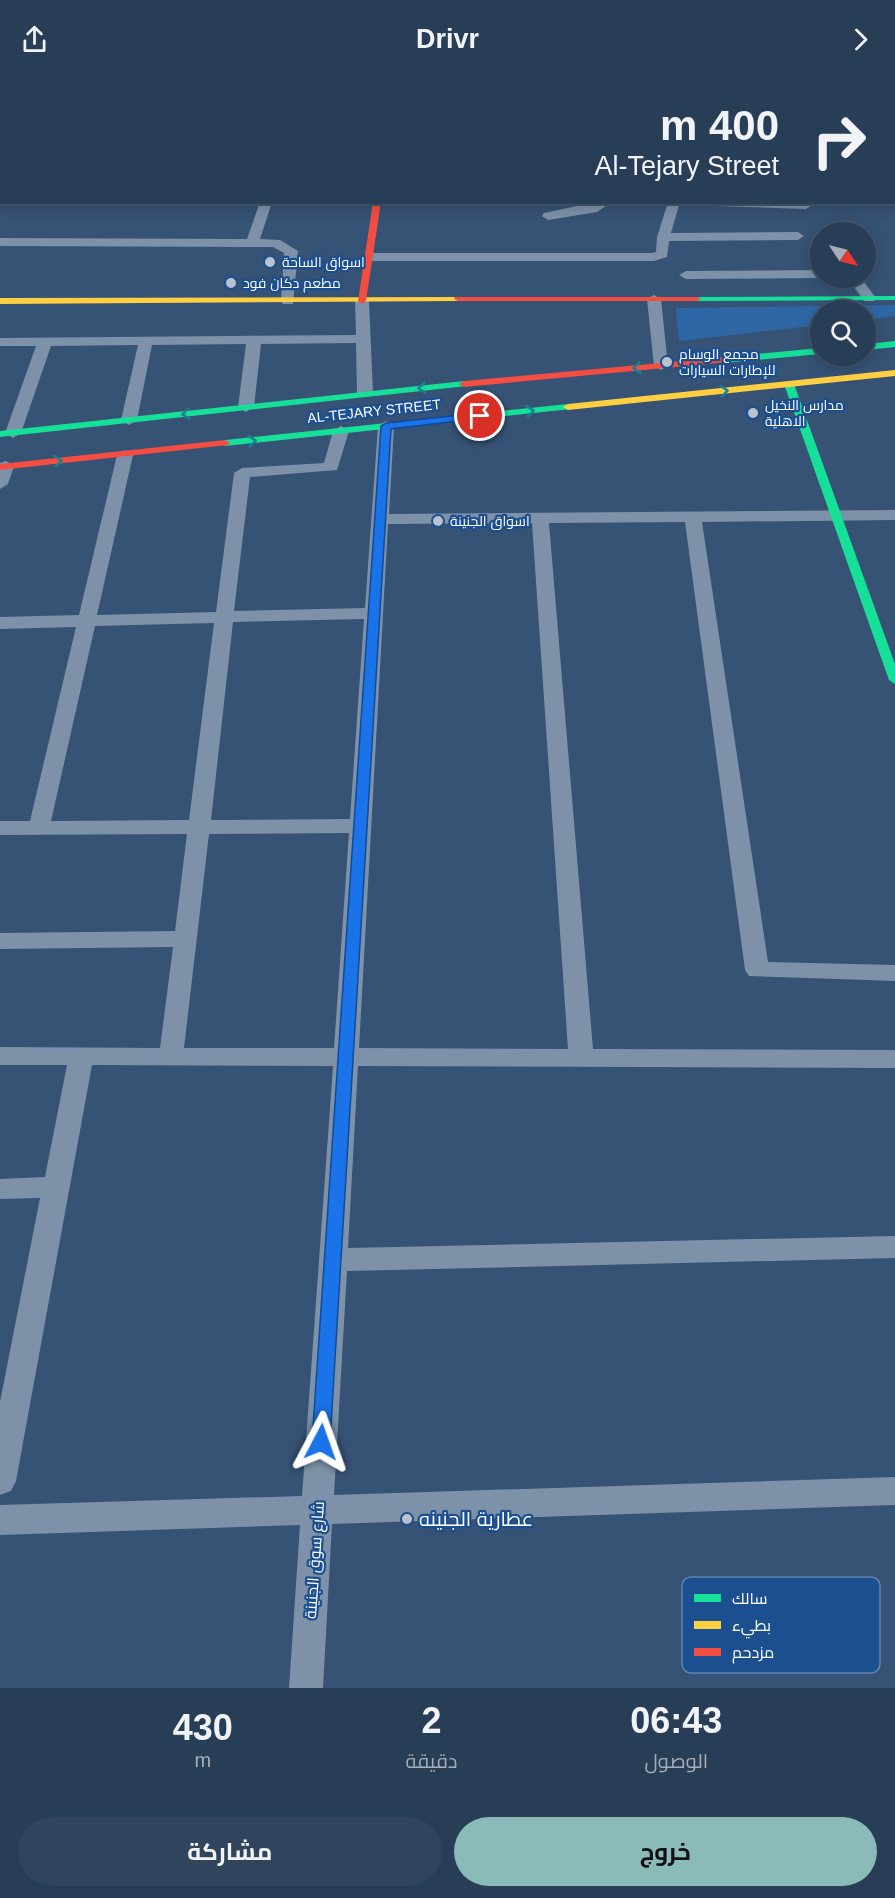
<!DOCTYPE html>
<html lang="ar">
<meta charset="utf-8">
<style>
:root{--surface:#283e57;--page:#30455d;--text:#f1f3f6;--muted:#a5aeba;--line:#44576d;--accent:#8bbbb9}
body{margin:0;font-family:Helvetica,Cairo,sans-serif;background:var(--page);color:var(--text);direction:rtl;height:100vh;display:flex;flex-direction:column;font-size:22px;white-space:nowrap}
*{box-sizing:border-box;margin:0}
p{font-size:20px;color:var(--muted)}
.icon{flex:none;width:33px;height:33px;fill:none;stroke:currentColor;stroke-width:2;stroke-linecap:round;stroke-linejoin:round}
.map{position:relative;height:1610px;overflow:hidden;direction:ltr}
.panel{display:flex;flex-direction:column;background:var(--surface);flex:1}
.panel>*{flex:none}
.banner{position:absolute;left:0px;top:0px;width:896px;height:126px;box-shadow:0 3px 15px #0003,0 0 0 2px var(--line);direction:rtl;background:#283e57;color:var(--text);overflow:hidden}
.needle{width:39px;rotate:125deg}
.tools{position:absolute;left:810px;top:144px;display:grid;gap:12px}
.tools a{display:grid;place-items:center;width:66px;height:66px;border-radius:50%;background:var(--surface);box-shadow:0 3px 15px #0003,0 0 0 2px var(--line);font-size:30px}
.pin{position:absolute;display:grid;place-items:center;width:51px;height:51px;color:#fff;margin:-26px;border:3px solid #fff;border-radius:50%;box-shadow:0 2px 6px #0007}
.me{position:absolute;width:66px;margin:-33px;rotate:4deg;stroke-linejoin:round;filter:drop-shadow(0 0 4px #0008)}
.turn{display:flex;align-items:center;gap:21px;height:126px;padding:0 18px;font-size:27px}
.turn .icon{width:78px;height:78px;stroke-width:2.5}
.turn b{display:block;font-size:42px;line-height:51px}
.eta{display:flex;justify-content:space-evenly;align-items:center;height:102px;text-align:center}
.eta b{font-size:36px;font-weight:700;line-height:42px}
.cta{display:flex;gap:12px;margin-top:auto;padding:12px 18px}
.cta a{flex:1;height:69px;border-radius:36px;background:var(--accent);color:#111;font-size:24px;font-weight:700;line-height:69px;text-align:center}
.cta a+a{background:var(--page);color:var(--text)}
header{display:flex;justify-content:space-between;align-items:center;height:78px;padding:0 18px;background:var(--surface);font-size:27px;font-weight:700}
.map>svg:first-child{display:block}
.green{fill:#2f66a5}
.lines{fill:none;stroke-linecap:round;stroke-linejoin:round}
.street{fill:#7d92a8;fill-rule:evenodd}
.fast{fill:#16e098;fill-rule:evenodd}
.slow{fill:#ffcf43;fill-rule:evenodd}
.jam{fill:#f24e42;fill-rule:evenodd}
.oneway{stroke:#198292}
.route{fill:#1a73e8;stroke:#114b97;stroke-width:1.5}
.poi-dot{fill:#b9c2ce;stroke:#1b4f8f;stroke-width:2}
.labels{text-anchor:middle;stroke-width:4.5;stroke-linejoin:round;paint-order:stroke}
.far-poi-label{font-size:14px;fill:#fff;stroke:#1b4f8f;text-anchor:start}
.far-street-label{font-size:14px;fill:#fff;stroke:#1b4f8f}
.street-label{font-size:16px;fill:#fff;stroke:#1b4f8f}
.near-poi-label{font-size:20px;fill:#fff;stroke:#1b4f8f;text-anchor:start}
.key{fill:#1b4f8f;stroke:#5f84b1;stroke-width:1.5}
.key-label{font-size:16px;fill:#fff}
</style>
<header><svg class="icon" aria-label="forward" viewBox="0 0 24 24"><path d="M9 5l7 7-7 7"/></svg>Drivr<svg class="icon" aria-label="share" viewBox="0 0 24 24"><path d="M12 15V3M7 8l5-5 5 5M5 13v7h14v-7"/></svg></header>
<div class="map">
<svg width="895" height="1610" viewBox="0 0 895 1610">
<rect width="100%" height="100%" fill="#365274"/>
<!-- green -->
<polygon class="green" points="895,227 895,238 866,242 866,232 820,232 820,247 679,263 676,230"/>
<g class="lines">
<!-- street -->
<g class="street">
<rect x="0" y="27" width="2" height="6"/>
<rect x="0" y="67" width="2" height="6"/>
<rect x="894" y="95" width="1" height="8"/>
<rect x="0" y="110" width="2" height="8"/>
<polygon points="260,124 272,124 260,161 280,162 298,173 293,226 283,226 281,223 284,175 273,169 0,168 0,160 247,161"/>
<polygon points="596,124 612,124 597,134 548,142 542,138 544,135"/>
<polygon points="668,124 680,124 671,155 798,154 804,158 798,162 669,163 667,179 654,183 369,183 362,179 369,175 652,175 656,174 657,159"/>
<polygon points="709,124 811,124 812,127 806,131 715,128"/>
<polygon points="820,192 822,200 820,200 686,201 679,197 686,193"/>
<polygon points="848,200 861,200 876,220 874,223 864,223"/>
<polygon points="654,217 661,221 668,288 661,292 654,288 647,221"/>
<polygon points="362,219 369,223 373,315 370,318 360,318 357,315 356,265 261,266 254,329 246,334 238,329 246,266 152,267 137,342 129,347 121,342 138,267 51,268 21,355 13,360 5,355 36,268 0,268 0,260 356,257 355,223"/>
<path d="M 386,343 L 394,348 L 389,436 L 895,432 L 895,442 L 702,444 L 768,884 L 895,887 L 895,903 L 749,898 L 745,892 L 685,444 L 549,445 L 593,971 L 895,972 L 895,990 L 358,988 L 348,1170 L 895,1158 L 895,1180 L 347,1193 L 334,1417 L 895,1399 L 895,1427 L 332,1446 L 323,1610 L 289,1610 L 300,1447 L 0,1457 L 0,1427 L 302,1418 L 333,988 L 92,987 L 16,1403 L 11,1413 L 0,1417 L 0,1324 L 40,1120 L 0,1121 L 0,1101 L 45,1099 L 67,987 L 0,987 L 0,969 L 160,970 L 173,869 L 0,871 L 0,855 L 175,853 L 187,756 L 0,757 L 0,743 L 30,743 L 76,549 L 0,551 L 0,539 L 79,537 L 117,377 L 125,372 L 133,377 L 97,537 L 216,534 L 234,395 L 242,390 L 324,385 L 333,353 L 341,348 L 349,353 L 337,392 L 250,399 L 234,533 L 365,530 L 378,348 ZM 532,445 L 568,971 L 359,970 L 388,446 ZM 364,541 L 350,741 L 211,742 L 233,544 ZM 214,545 L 189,742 L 51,743 L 95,548 ZM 349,755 L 334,970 L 184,970 L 209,756 Z"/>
<polygon points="6,383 14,388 8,406 0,411 0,385"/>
</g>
<!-- fast -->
<g class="fast">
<rect x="388" y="0" width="6" height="2"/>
<polygon points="777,0 784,0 785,2 778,2"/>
<polygon points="895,218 895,222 697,223 693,221 697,219"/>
<polygon points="895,263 895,269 866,272 866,266"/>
<polygon points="820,270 820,276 726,285 722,282 726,279"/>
<polygon points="464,303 467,304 467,308 0,359 0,353"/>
<polygon points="789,303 794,306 895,586 895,606 889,602 784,306"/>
<polygon points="568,326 573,329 571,331 225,368 220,365 225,362"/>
</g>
<!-- slow -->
<g class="slow">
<polygon points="833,0 840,0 841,2 834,2"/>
<rect x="894" y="40" width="1" height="5"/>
<polygon points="461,219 462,221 458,223 0,226 0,220"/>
<polygon points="895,292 895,298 568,332 563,329 568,326"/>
</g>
<!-- jam -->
<g class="jam">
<rect x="894" y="78" width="1" height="4"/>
<polygon points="373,124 381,124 366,223 362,226 358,223"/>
<polygon points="455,219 697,219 701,221 697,223 458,223 454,221"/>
<polygon points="726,279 729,280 729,284 464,309 459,306 464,303"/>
<polygon points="225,362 230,365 228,367 0,392 0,386"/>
</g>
</g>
<!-- one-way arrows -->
<defs><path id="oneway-chevron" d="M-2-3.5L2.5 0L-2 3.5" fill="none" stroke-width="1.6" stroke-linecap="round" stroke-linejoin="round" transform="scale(1.5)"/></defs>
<g class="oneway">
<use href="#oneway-chevron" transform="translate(637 290) rotate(175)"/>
<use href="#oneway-chevron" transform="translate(422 310) rotate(175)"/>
<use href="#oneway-chevron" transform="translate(724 313) rotate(-6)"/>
<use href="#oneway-chevron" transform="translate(530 333) rotate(-6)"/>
<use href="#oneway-chevron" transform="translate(186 336) rotate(174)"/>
<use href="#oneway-chevron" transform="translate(252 363) rotate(-6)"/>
<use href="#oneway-chevron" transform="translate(58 383) rotate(-5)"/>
</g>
<!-- route -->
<polygon class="route" points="480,335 484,336 484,340 391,351 330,1364 328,1370 321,1372 314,1370 312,1364 381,348 386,345"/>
<!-- markers -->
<g class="poi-dot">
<circle cx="270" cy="184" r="6"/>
<circle cx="231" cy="205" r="6"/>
<circle cx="667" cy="284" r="6"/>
<circle cx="753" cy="335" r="6"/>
<circle cx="438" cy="443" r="6"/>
<circle cx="407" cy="1441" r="6"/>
</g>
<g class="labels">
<!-- far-poi labels -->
<g class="far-poi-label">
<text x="282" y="189">اسواق الساحة</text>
<text x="243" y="210">مطعم دكان فود</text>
<text x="679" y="281">مجمع الوسام<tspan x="679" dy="16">للإطارات السيارات</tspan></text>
<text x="765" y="332">مدارس النخيل<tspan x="765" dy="16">الاهلية</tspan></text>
<text x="450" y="448">اسواق الجنينة</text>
</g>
<!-- far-street labels -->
<g class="far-street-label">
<text transform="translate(374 333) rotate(-6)" y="5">AL-TEJARY STREET</text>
</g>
<!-- street labels -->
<g class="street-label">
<text transform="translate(314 1482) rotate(-86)" y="6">شارع سوق الجنينة</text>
</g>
<!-- near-poi labels -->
<g class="near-poi-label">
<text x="419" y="1448">عطارية الجنينه</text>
</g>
</g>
<!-- legend -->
<rect x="682" y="1499" width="198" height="96" rx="9" class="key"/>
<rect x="694" y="1516" width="27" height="8" fill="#16e098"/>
<rect x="694" y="1543" width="27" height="8" fill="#ffcf43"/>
<rect x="694" y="1570" width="27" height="8" fill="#f24e42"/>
<g class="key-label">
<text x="732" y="1526">سالك</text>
<text x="732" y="1553">بطيء</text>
<text x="732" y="1580">مزدحم</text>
</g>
</svg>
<div class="tools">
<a><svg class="needle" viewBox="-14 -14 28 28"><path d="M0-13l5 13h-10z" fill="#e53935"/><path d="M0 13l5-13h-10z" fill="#a5aeba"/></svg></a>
<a><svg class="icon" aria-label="search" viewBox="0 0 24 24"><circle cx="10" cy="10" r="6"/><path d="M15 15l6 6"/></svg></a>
</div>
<div class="pin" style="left:480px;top:338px;background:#d93025"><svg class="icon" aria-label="arrive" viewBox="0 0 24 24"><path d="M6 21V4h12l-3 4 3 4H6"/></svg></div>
<svg class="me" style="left:321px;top:1364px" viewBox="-20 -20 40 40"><path d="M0-17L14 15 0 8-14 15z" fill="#1a73e8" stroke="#fff" stroke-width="4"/></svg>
<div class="banner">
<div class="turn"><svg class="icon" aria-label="right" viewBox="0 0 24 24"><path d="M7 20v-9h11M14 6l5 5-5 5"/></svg><div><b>400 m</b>Al-Tejary Street</div></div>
</div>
</div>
<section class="panel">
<div class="eta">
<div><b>06:43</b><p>الوصول</p></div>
<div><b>2</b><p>دقيقة</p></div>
<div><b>430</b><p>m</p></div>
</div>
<div class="cta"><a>خروج</a><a>مشاركة</a></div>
</section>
